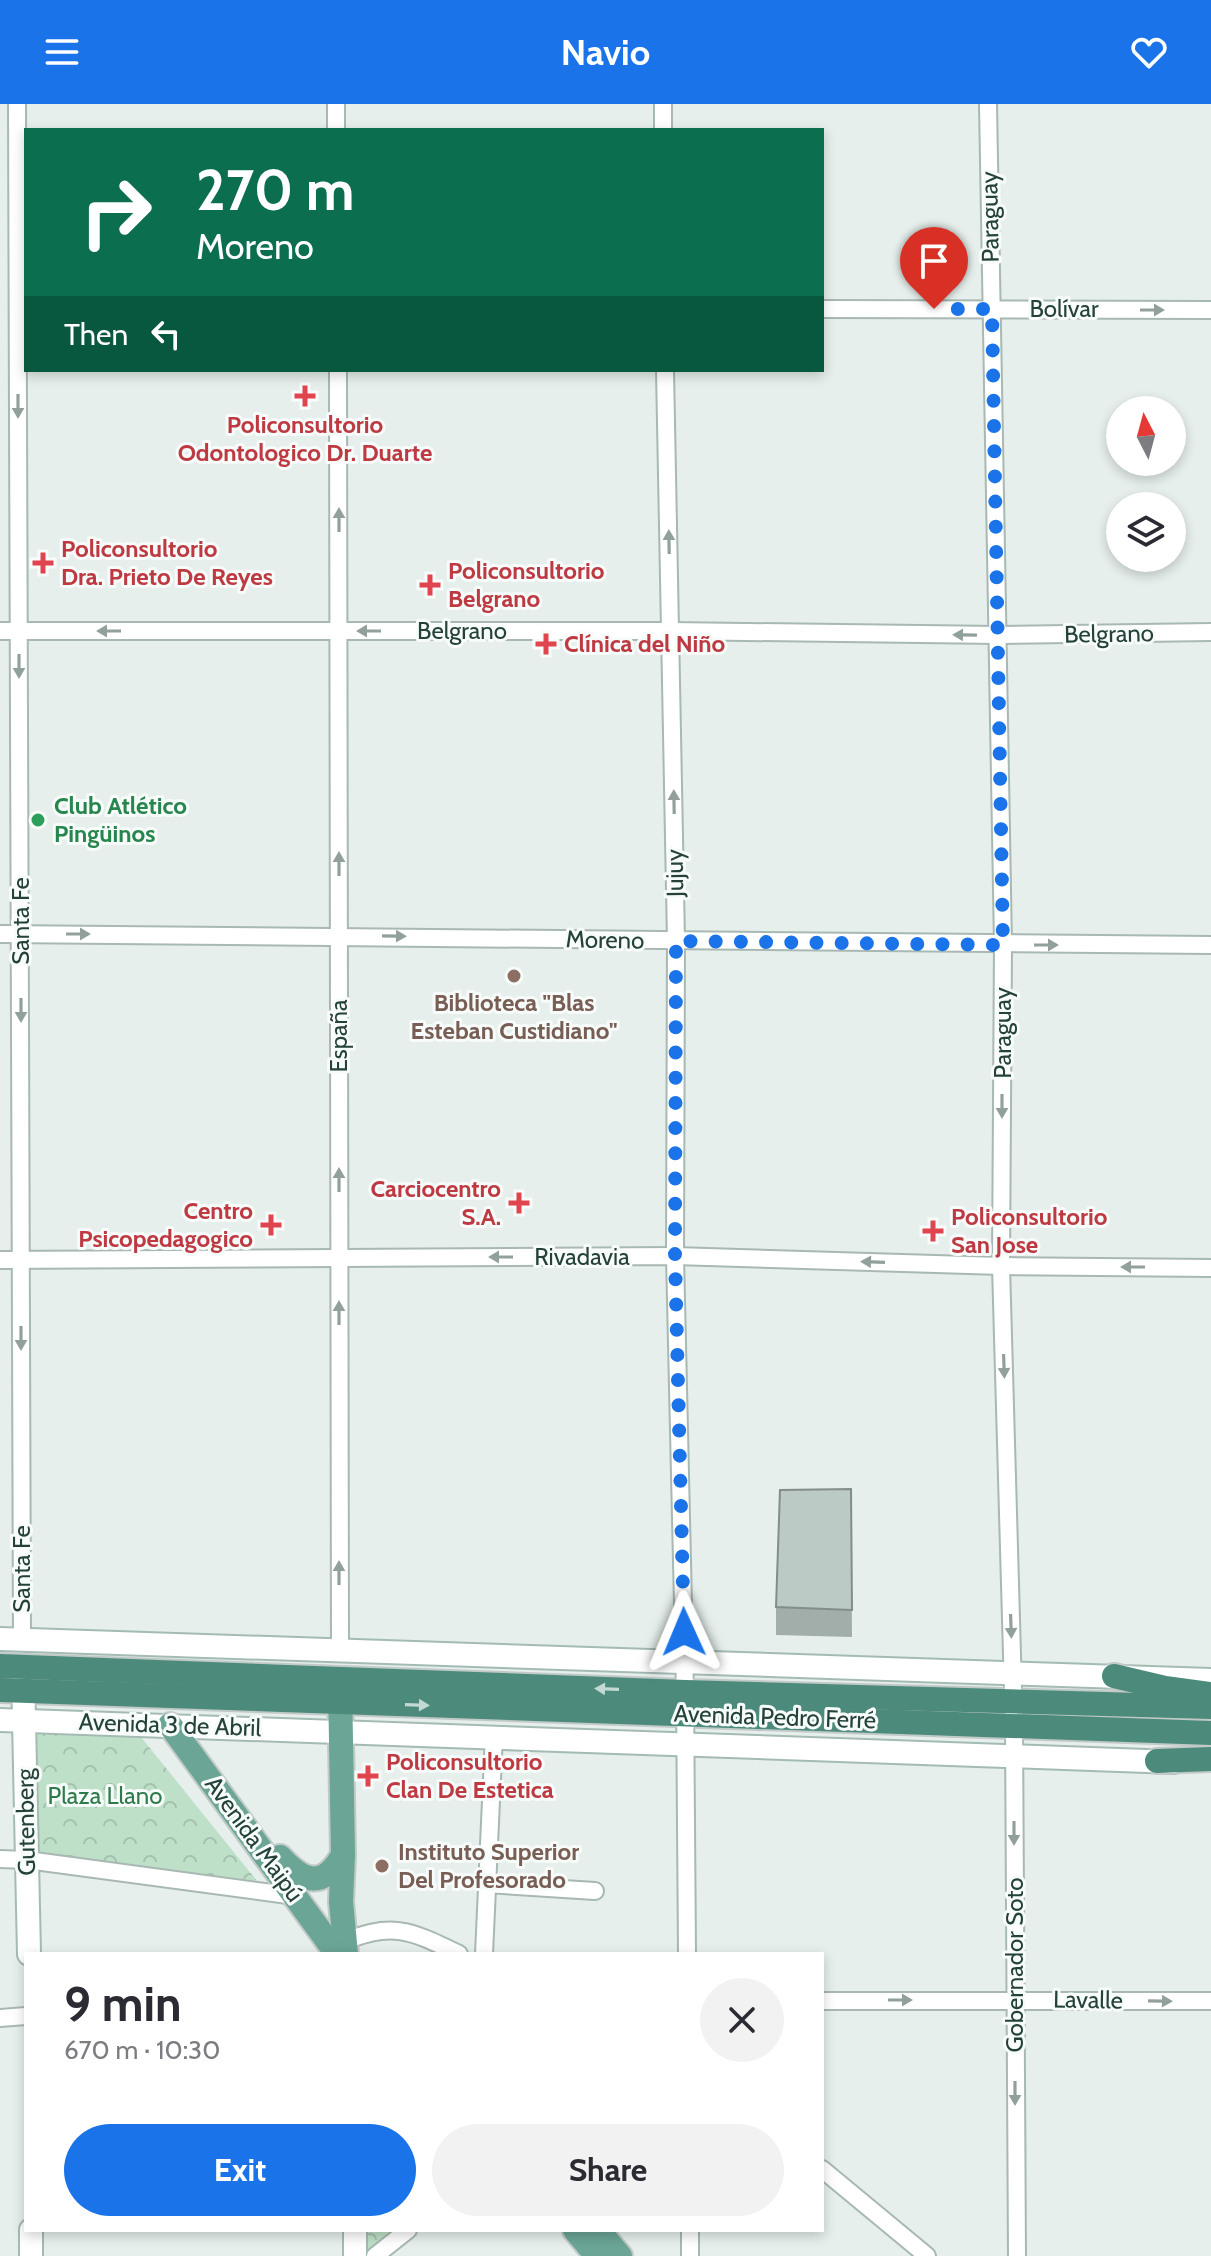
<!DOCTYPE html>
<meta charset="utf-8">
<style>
:root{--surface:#fff;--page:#f2f2f3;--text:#2b2b33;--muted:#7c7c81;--accent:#1a73e8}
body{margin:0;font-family:Cabin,sans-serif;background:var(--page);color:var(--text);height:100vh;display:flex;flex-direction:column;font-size:30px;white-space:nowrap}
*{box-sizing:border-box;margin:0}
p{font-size:26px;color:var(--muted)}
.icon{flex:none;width:44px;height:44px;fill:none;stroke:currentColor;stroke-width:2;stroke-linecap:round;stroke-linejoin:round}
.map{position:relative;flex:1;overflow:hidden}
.sheet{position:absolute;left:24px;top:1848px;width:800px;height:280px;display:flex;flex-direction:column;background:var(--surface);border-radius:0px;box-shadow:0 4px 12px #0003}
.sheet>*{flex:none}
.top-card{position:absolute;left:24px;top:24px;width:800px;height:244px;border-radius:0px;box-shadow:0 4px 12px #0003;background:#0b6e4f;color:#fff;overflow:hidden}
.needle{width:52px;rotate:354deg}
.controls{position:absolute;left:1106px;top:292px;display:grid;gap:16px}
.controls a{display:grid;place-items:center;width:80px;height:80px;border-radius:50%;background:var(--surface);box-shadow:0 4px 12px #0003;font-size:40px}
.pin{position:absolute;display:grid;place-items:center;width:68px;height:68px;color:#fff;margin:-82px -34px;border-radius:50% 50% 50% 0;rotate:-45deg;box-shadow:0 0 8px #0007}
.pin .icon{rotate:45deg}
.me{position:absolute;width:88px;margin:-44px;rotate:359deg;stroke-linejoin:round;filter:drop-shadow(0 0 6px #0008)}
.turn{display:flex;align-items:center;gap:28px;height:168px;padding:0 40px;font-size:36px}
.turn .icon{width:104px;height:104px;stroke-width:2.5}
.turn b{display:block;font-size:56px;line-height:68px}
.then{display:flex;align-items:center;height:76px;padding:0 40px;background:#0003;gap:16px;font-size:30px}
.round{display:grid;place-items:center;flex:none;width:84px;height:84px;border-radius:42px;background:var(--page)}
.head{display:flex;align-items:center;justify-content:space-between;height:136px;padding:0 40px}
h1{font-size:48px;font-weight:800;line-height:60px}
.primary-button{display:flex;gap:16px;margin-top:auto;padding:16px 40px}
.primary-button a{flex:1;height:92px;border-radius:48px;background:var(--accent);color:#fff;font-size:32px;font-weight:800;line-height:92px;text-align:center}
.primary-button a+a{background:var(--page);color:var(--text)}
header{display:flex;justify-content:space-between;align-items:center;height:104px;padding:0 40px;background:var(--accent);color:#fff;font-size:36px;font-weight:800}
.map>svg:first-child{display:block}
.forest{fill:url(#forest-crowns)}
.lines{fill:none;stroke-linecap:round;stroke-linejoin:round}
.minor-casing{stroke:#a8b8b2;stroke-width:20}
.secondary-casing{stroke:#a4bbb3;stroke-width:26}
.primary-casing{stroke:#c2cac8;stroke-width:28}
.trunk-casing{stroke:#c2cac8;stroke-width:28}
.minor{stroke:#fff;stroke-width:16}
.secondary{stroke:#fff;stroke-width:22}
.primary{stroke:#6aa596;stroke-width:24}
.trunk{stroke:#4c8a7c;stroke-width:24}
.wall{fill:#a1aea9}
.building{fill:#bbcac4;stroke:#838d89;stroke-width:2}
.oneway{fill:#92a09c}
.oneway2{fill:#c4d9d4}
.route{stroke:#1a73e8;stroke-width:14;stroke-dasharray:0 25.2}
.health-dot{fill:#e0444e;stroke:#f7fbf9;stroke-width:3}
.leisure-dot{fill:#2e9e5b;stroke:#f7fbf9;stroke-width:3}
.education-dot{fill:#8d6e63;stroke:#f7fbf9;stroke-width:3}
.labels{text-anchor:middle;stroke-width:6;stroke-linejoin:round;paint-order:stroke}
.street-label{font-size:24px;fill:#24423a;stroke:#f7fbf9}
.health-label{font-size:24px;font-weight:bold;fill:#be3a42;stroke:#f7fbf9;text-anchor:start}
.leisure-label{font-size:24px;font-weight:bold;fill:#27864d;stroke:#f7fbf9;text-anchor:start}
.education-label{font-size:24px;font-weight:bold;fill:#785e54;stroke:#f7fbf9}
.park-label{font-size:24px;fill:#2d7a4b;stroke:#f7fbf9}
</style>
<header><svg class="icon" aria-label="menu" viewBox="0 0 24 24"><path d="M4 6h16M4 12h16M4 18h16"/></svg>Navio<svg class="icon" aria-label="heart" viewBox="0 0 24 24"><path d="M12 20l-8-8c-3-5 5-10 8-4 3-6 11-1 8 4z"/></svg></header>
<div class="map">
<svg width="1211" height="2152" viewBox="0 0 1211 2152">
<defs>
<pattern id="forest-crowns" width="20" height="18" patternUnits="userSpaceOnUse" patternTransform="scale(2)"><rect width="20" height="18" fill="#bfe0c8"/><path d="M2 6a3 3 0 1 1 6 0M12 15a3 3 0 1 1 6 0" fill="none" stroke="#a4c1ad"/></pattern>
</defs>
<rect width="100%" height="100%" fill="#e6efeb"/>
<!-- forest -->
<g class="forest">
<polygon points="32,1627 137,1628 257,1777 35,1749"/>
<polygon points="364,2126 393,2126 363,2150"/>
</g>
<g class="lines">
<!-- minor casing -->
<g class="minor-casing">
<g id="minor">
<polyline points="17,0 22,1536"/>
<polyline points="336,0 336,26"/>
<polyline points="663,0 663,26"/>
<polyline points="988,0 1003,841 1001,1162 1014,1621 1017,2152"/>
<polyline points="822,205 1211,206"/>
<polyline points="338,266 340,1547"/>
<polyline points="665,266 676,837 675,1152 685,1588 687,1850"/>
<polyline points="0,527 671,527 999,531 1211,528"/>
<polyline points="0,830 1211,841"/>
<polyline points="0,1156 675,1152 1001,1162 1211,1164"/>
<polyline points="0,1755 27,1756 295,1792"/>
<polyline points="486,1780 595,1787"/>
<path d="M 336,1841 C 391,1817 408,1825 459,1850"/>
<polyline points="484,1850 494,1631"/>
<polyline points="822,1897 1211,1897"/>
<polyline points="0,1914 26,1912"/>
<polyline points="822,2065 927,2152"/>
<polyline points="690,2126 690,2152"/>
<polyline points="375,2152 408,2126"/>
</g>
</g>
<!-- secondary casing -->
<g class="secondary-casing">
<g id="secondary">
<polyline points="0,1535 1211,1576"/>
<polyline points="23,1569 29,1850"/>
<polyline points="0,1616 1174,1658"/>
<polyline points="355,2126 355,2152"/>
<polyline points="31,2152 31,2126"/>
</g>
</g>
<!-- primary casing -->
<g class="primary-casing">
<g id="primary">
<polyline points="340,1580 343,1751 341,1798 346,1850"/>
<polyline points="170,1621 337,1850"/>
<path d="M 280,1753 C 304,1779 323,1785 343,1751"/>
<polyline points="575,2126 597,2152"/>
<polyline points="598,2126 620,2152"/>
</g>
</g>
<!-- trunk casing -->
<g class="trunk-casing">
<g id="trunk">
<polyline points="0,1562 685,1588 1211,1603"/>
<polyline points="1114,1572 1165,1584 1209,1590"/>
<polyline points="0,1586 1211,1629"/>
<polyline points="1157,1657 1211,1655"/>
</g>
</g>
<!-- minor -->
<use href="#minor" class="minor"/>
<!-- secondary -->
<use href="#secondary" class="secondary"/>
<!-- primary -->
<use href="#primary" class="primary"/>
<!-- trunk -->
<use href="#trunk" class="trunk"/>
</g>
<!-- wall -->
<polygon class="wall" points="851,1385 852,1533 776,1531 776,1503"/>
<!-- building -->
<polygon class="building" points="851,1385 852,1506 776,1503 780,1386"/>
<!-- one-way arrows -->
<defs><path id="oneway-solid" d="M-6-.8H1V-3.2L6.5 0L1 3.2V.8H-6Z" transform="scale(2)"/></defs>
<g class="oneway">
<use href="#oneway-solid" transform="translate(1152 206)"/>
<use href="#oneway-solid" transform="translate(18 302) rotate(90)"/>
<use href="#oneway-solid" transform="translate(339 416) rotate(-90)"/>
<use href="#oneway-solid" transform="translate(669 438) rotate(-91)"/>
<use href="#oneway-solid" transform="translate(109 527) rotate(-180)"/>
<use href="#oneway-solid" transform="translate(369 527) rotate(-180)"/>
<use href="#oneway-solid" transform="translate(965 531) rotate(-179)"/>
<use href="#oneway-solid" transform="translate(19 562) rotate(90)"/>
<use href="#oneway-solid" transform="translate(674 698) rotate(-91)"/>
<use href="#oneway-solid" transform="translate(339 760) rotate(-90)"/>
<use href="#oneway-solid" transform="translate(78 830)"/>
<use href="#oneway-solid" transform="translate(394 832) rotate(1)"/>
<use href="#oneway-solid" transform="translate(1046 841)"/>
<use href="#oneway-solid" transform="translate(21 906) rotate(90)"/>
<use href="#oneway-solid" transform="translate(1002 1002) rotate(90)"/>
<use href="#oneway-solid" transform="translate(339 1076) rotate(-90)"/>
<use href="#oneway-solid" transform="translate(501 1153) rotate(180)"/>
<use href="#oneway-solid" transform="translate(873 1158) rotate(-178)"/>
<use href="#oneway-solid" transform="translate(1133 1163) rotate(-180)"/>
<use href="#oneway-solid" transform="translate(339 1209) rotate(-90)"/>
<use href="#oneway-solid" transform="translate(21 1234) rotate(90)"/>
<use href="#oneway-solid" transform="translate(1004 1262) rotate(88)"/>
<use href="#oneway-solid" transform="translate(339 1469) rotate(-90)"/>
<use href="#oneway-solid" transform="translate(1011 1522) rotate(88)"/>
<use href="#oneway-solid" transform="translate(1014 1729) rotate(90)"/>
<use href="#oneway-solid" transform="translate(900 1896)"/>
<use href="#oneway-solid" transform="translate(1160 1897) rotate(1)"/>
<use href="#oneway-solid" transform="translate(1015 1989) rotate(90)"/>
</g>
<g class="oneway2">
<use href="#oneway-solid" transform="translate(607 1585) rotate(-178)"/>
<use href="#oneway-solid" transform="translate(417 1601) rotate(2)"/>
</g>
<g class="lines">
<!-- route -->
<polyline class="route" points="684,1528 675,1152 676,837 1003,841 992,205 934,205"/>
</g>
<!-- markers -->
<g class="health-dot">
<path d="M301 280h8v8h8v8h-8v8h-8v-8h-8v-8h8z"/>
<path d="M39 447h8v8h8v8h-8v8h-8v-8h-8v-8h8z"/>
<path d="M426 469h8v8h8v8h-8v8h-8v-8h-8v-8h8z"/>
<path d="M542 528h8v8h8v8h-8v8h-8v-8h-8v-8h8z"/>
<path d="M515 1087h8v8h8v8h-8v8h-8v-8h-8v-8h8z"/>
<path d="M267 1109h8v8h8v8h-8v8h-8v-8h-8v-8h8z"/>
<path d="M929 1115h8v8h8v8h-8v8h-8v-8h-8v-8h8z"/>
<path d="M364 1660h8v8h8v8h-8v8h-8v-8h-8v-8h8z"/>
</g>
<circle class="leisure-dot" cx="38" cy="716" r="8"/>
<g class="education-dot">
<circle cx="514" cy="872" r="8"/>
<circle cx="382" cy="1762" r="8"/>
</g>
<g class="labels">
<!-- street labels -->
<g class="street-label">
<text transform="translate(990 113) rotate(-91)" y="8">Paraguay</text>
<text x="1064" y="213">Bolívar</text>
<text x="462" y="535">Belgrano</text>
<text transform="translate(1109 530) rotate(-1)" y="8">Belgrano</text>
<text transform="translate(675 769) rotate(-91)" y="8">Jujuy</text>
<text transform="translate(21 817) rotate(-90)" y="8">Santa Fe</text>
<text transform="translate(605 836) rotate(1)" y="8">Moreno</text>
<text transform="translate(1003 929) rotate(-90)" y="8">Paraguay</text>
<text transform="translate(339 932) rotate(-90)" y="8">España</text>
<text x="582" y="1161">Rivadavia</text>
<text transform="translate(22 1465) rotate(-90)" y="8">Santa Fe</text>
<text transform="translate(775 1613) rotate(2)" y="8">Avenida Pedro Ferré</text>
<text transform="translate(170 1621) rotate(2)" y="8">Avenida 3 de Abril</text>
<text transform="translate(26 1718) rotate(-91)" y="8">Gutenberg</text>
<text transform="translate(254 1735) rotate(54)" y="8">Avenida Maipú</text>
<text transform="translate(1015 1861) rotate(-90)" y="8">Gobernador Soto</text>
<text transform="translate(1088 1896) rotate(1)" y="8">Lavalle</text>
</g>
<!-- health labels -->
<g class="health-label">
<text x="305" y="329" text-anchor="middle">Policonsultorio<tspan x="305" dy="28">Odontologico Dr. Duarte</tspan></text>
<text x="61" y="453">Policonsultorio<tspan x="61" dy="28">Dra. Prieto De Reyes</tspan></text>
<text x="448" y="475">Policonsultorio<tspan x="448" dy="28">Belgrano</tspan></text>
<text x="564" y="548">Clínica del Niño</text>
<text x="501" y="1093" text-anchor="end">Carciocentro<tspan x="501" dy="28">S.A.</tspan></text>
<text x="253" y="1115" text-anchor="end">Centro<tspan x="253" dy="28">Psicopedagogico</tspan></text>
<text x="951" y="1121">Policonsultorio<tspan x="951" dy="28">San Jose</tspan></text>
<text x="386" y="1666">Policonsultorio<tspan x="386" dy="28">Clan De Estetica</tspan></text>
</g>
<!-- leisure labels -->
<g class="leisure-label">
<text x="54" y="710">Club Atlético<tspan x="54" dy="28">Pingüinos</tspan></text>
</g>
<!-- education labels -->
<g class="education-label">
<text x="514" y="907">Biblioteca "Blas<tspan x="514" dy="28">Esteban Custidiano"</tspan></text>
<text x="398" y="1756" text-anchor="start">Instituto Superior<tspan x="398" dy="28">Del Profesorado</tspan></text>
</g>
<!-- park labels -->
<g class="park-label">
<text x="105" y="1700">Plaza Llano</text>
</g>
</g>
</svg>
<div class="controls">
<a><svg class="needle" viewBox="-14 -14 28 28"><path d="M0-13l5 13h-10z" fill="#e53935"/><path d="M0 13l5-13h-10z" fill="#7c7c81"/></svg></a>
<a><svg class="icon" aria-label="layers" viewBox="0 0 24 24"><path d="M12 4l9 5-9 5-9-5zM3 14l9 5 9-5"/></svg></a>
</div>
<div class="pin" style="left:934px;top:205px;background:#d93025"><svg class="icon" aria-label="arrive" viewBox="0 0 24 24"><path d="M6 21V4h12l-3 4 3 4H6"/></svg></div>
<svg class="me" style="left:684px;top:1528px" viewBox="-20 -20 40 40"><path d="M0-17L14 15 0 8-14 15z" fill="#1a73e8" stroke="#fff" stroke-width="4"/></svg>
<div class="top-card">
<div class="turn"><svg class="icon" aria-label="right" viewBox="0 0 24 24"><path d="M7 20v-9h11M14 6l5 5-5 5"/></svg><div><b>270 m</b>Moreno</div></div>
<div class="then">Then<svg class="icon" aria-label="left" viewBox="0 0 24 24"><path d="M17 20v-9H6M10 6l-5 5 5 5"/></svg></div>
</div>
<section class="sheet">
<div class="head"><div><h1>9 min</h1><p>670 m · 10:30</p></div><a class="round"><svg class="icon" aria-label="close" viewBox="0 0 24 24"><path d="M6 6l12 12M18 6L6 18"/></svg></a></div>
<div class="primary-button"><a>Exit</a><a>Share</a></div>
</section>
</div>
